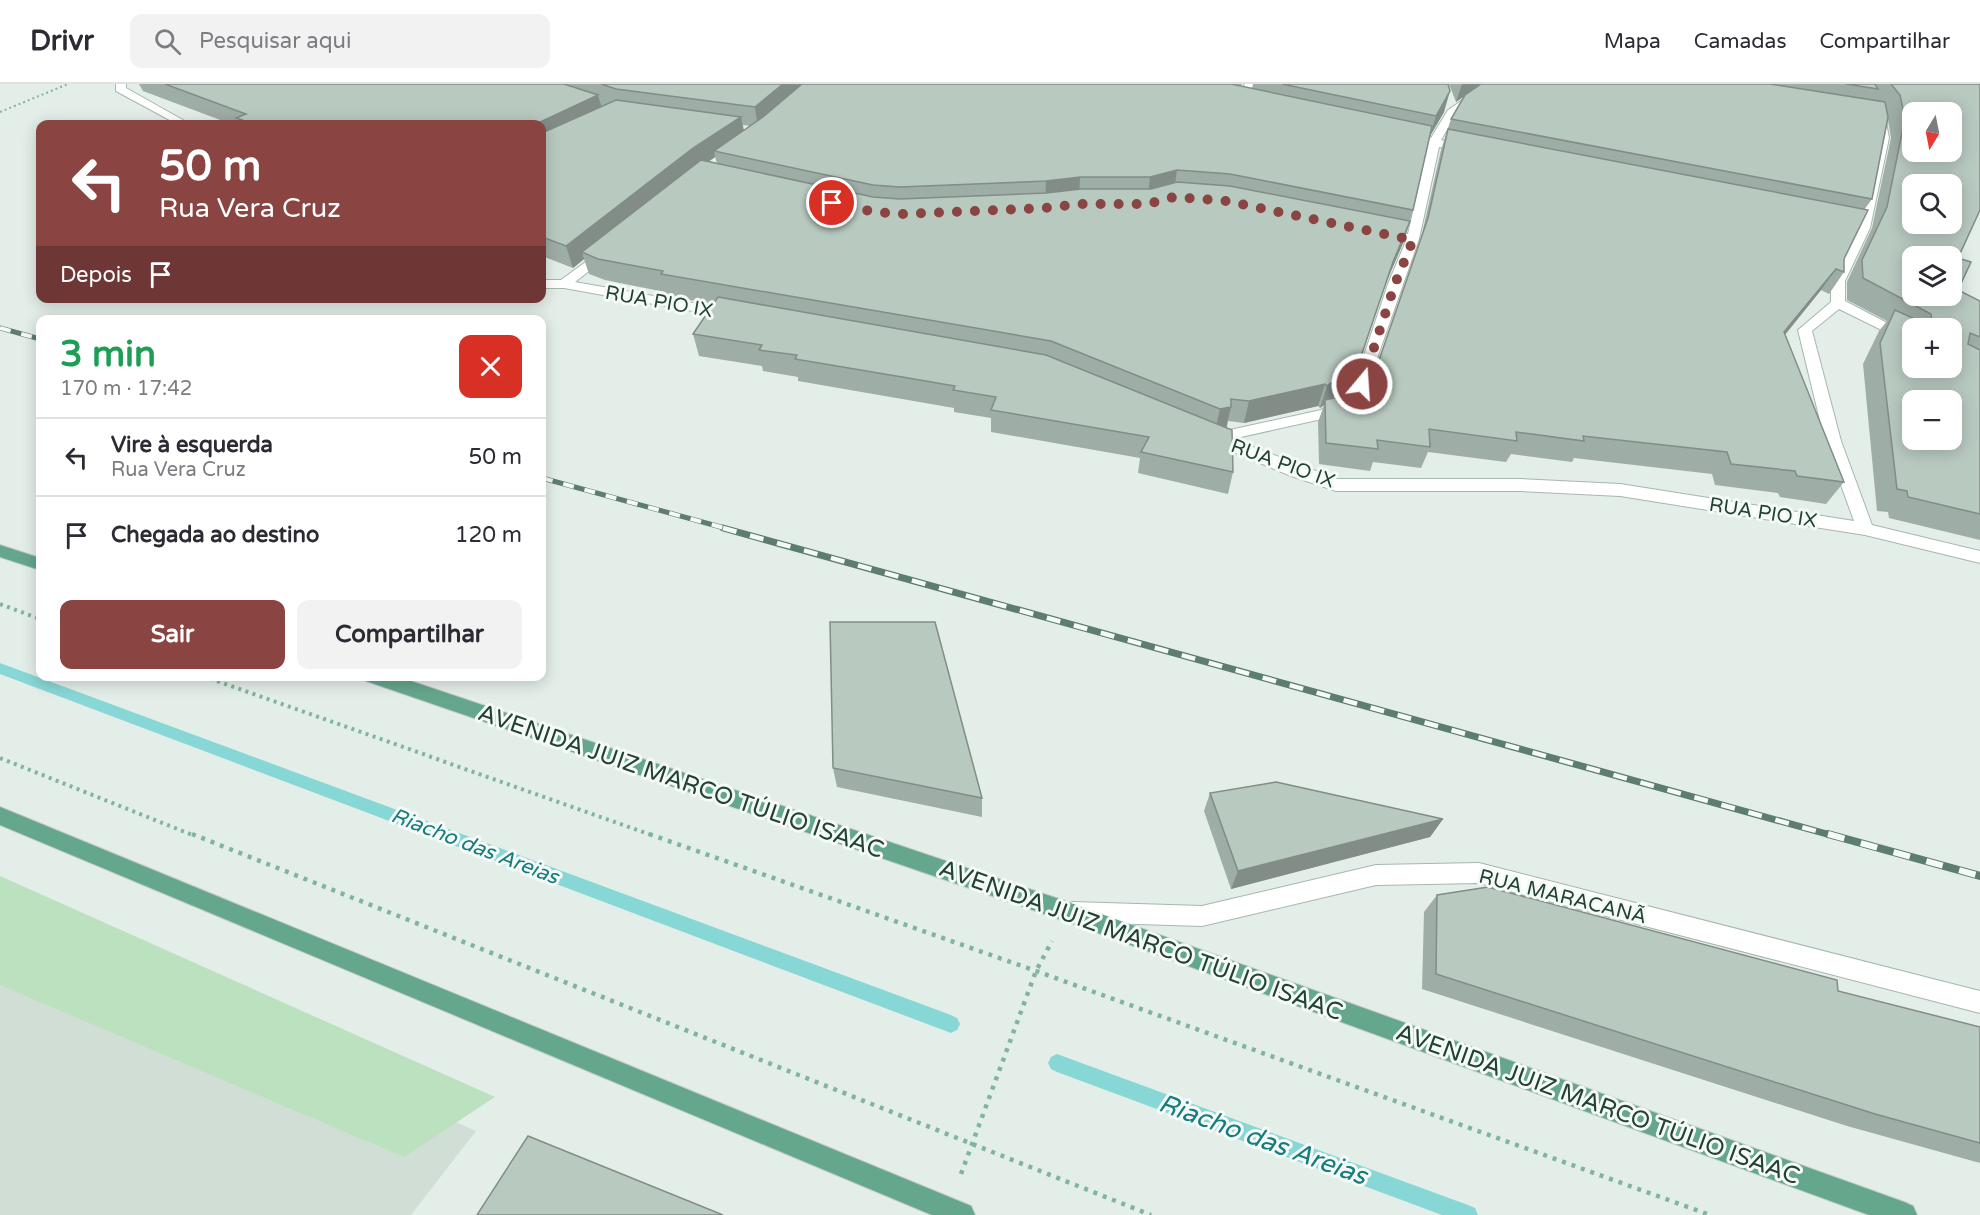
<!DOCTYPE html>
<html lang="pt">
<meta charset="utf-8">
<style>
:root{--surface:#fff;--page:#f2f2f3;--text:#2b2b33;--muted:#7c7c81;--line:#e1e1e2;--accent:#8a4441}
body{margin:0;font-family:"Varela Round",sans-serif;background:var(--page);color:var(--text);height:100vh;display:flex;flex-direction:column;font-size:22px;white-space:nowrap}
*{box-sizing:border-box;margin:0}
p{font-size:20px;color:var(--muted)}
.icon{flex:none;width:33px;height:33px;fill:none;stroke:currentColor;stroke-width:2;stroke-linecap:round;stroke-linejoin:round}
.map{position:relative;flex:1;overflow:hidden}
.panel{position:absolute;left:36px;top:231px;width:510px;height:366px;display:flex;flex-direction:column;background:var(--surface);border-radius:12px;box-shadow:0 3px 15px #0003}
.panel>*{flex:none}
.banner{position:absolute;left:36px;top:36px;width:510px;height:183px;border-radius:12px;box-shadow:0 3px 15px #0003;background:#8a4441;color:#fff;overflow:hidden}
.needle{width:39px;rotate:190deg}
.controls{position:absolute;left:1902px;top:18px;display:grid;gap:12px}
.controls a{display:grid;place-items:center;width:60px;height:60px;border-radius:12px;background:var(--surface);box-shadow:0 3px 15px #0003;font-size:30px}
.pin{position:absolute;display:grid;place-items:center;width:51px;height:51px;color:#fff;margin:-26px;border:3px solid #fff;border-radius:50%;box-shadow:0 2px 6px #0007}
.me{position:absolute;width:66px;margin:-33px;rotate:18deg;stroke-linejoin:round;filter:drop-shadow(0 0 4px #0008)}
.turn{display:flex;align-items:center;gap:21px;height:126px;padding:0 24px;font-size:27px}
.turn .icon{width:78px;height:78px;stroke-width:2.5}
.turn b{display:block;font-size:42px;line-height:51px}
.then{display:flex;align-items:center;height:57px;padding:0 24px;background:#0003;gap:12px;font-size:22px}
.round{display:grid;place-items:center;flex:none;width:63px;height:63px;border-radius:12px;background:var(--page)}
.headline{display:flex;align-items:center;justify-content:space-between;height:102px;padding:0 24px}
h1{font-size:36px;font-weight:700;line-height:45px;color:#1e9e55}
.button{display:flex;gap:12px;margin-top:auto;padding:12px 24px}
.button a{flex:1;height:69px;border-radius:12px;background:var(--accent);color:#fff;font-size:24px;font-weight:700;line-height:69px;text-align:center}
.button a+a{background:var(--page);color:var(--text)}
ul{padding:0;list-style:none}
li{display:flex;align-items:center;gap:18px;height:78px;padding:0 24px;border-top:2px solid var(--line)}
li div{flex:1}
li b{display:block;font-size:22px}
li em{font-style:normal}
header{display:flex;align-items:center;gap:36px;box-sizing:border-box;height:84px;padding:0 30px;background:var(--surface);border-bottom:2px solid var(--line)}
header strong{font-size:28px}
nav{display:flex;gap:33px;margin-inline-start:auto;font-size:21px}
.search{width:420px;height:54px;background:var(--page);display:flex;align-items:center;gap:15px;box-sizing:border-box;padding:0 21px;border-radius:12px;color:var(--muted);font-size:22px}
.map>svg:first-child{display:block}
.built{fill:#d1ded6}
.green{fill:#bbe1bf}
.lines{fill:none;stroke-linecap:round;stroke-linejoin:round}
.stream{fill:#88d7d7;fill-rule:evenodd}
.minor-casing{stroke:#a6b7ae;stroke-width:2}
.major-casing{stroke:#c1cac6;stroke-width:2}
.path-far2{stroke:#81b49d;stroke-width:2;stroke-dasharray:2 3;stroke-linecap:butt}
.path-far1{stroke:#81b49d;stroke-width:4;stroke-dasharray:3 4.5;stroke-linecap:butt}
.path{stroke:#81b49d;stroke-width:4.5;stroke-dasharray:4 6;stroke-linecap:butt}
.minor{fill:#fff;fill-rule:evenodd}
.major{fill:#65a78c;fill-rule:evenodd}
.rail-far2-casing{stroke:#5c7d6f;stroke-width:5}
.rail-far1-casing{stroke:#5c7d6f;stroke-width:7}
.rail-casing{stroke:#5c7d6f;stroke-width:8}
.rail-far2{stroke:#f5faf7;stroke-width:4;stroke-dasharray:11;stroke-linecap:butt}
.rail-far1{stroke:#f5faf7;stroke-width:4.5;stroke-dasharray:14;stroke-linecap:butt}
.rail{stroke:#f5faf7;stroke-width:6;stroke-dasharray:17;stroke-linecap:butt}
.wall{fill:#9eada5;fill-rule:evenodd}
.shaded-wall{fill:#818d86}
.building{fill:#b8c9c0;stroke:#818d86;stroke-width:1.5;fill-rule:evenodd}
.route{stroke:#8a4441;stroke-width:10;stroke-dasharray:0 18}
.labels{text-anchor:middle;stroke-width:6;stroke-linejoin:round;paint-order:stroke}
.street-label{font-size:20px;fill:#214234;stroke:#f5faf7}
.water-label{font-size:21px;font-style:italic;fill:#167c7d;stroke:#f5faf7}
.near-street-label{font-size:24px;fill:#214234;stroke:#f5faf7}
.near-water-label{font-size:26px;font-style:italic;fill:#167c7d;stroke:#f5faf7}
</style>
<header>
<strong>Drivr</strong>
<div class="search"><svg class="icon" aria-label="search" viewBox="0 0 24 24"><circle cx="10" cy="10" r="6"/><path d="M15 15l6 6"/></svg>Pesquisar aqui</div>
<nav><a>Mapa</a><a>Camadas</a><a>Compartilhar</a></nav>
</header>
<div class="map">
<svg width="1980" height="1131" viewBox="0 0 1980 1131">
<rect width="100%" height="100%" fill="#e4eee8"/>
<!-- built -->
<polygon class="built" points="0,836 476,1047 411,1131 0,1131"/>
<!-- green -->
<polygon class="green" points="0,792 495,1013 404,1073 0,901"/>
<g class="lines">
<!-- stream -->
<g class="stream">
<polygon points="0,579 951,931 957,934 960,940 957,946 951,949 0,590"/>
<polygon points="1057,970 1468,1121 1475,1124 1478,1131 1442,1131 1057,988 1051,985 1048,979 1051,973"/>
</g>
<!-- minor casing -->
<g class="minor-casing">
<g id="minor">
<polygon points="116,0 126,0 126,4 190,40 177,40 116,7"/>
<polygon points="1245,0 1255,0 1244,21 1236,21 1235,19"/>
<polygon points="1486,0 1498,0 1456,30 1441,56 1469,63 1471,65 1465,68 1439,63 1419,155 1367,303 1331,333 1232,355 1337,395 1520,395 1620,400 1854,437 1825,357 1798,246 1831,218 1831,197 1858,144 1877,54 1873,33 1851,0 1861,0 1885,33 1889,54 1870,144 1845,197 1845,217 1912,252 1912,261 1839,225 1812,247 1841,357 1872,441 1980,467 1980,479 1865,451 1620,412 1520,407 1336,407 1291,392 1205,356 1202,352 1205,348 1216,349 1321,326 1355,298 1388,200 1406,157 1379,152 1377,149 1383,145 1408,150 1428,61 1400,54 1398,52 1404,49 1431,54 1448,26"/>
<polygon points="606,163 611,164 612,167 611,170 575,198 732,226 739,230 732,234 564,204 542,204 542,196 561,196"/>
<polygon points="1479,779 1980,907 1980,929 1479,799 1376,801 1202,842 1073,838 1065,835 1062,828 1065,821 1073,818 1202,822 1376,781"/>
</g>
</g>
<!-- major casing -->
<g class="major-casing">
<g id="major">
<polygon points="0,461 40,474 40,486 0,473"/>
<polygon points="363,592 396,592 1068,818 1904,1118 1913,1122 1917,1131 1869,1131 1068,838 366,597"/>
<polygon points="0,723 971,1122 975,1131 932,1131 0,741"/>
</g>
</g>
<!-- path-far2 -->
<polyline class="path-far2" points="0,28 68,0"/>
<!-- path-far1 -->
<g class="path-far1">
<polyline points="0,520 40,535"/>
<polyline points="203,592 654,752"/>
<polyline points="0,674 195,752"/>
</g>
<!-- path -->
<g class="path">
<polyline points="192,750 1151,1131"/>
<polyline points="649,750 1036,887 1710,1131"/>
<polyline points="961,1090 1036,887 1052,857"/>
</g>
<!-- minor -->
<use href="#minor" class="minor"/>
<!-- major -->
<use href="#major" class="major"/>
<!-- rail-far2 casing -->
<g class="rail-far2-casing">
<g id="rail-far2">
<polyline points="0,244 40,255"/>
<polyline points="542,394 728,445"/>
</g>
</g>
<!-- rail-far1 casing -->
<g class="rail-far1-casing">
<polyline id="rail-far1" points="723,444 1834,752"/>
</g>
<!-- rail casing -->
<g class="rail-casing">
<polyline id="rail" points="1828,750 1980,792"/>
</g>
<!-- rail-far2 -->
<use href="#rail-far2" class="rail-far2"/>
<!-- rail-far1 -->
<use href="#rail-far1" class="rail-far1"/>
<!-- rail -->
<use href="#rail" class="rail"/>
</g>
<!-- wall -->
<g class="wall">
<path d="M 139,0 L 1242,0 L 1241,2 L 1252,4 L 1253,0 L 1448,0 L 1444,28 L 1430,52 L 1413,126 L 1410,137 L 1403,159 L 1386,199 L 1353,297 L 1331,315 L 1339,313 L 1377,282 L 1421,154 L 1441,66 L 1451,35 L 1464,12 L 1456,18 L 1449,0 L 1980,0 L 1958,174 L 1958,206 L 1980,217 L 1980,456 L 1889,434 L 1888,428 L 1877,427 L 1863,280 L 1879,247 L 1887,237 L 1847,216 L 1847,198 L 1872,144 L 1891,54 L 1888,36 L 1872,115 L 1864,126 L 1844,175 L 1844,188 L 1829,210 L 1821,206 L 1785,251 L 1844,398 L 1826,420 L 1780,413 L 1778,409 L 1715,401 L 1712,390 L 1574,374 L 1572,378 L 1511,370 L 1506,378 L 1428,368 L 1421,384 L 1373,378 L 1370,387 L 1319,380 L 1318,338 L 1324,321 L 1320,324 L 1318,322 L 1244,339 L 1228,337 L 1227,344 L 1233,388 L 1228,410 L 1138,389 L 1140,374 L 991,348 L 991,334 L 954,328 L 954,324 L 798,297 L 798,293 L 763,287 L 762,282 L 699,272 L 693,250 L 713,220 L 666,212 L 665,208 L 605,196 L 589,190 L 584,175 L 573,184 L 542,172 L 542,40 L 231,40 L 143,7 ZM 743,41 L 750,42 L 744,47 ZM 715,73 L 717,79 L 709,77 Z"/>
<polygon points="833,684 982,714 982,733 837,703"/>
<polygon points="1210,709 1443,735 1430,753 1231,805 1204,727"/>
<polygon points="1437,811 1838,907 1980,943 1980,1079 1847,1042 1422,905 1424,828"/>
</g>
<!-- shaded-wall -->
<g class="shaded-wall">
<polygon points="783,0 810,0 758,44 755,23"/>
<polygon points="1462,0 1482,0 1456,18"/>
<polygon points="1450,7 1444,28 1430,52 1436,32"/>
<polygon points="598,11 604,31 542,62 542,40 536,40"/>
<polygon points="741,33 745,53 714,67 715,73 582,168 584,175 573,184 566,162 693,64"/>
<polygon points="1177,86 1174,107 1148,114 1150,93"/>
<polygon points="1080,93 1079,114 1045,118 1046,97"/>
<polygon points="1410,137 1403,159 1386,199 1353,297 1325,320 1325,316 1324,321 1320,324 1327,302"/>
<polygon points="1836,185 1821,206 1769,270 1784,248"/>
<polygon points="1325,300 1318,322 1244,339 1249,317"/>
<polygon points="1231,323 1226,344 1215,347 1220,325"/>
<polygon points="1443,735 1430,753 1231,805 1238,787"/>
</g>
<!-- building -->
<g class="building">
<polygon points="165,0 564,0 598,11 536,40 254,40 236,34 246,30"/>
<polygon points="601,0 783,0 755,23 616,5"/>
<polygon points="802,0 1231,0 1432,42 1413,126 1230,90 1177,86 1150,93 1080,93 1046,97 900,103 873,101 714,67 763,33"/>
<polygon points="1282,0 1448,0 1450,7 1436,32"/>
<polygon points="1481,0 1770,0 1885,18 1888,33 1872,115 1451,35 1465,11"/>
<polygon points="1846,0 1875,0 1878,5"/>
<path d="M 1891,0 L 1980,0 L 1980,126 L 1958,174 L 1971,178 L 1958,206 L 1980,217 L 1980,253 L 1970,249 L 1968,260 L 1980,266 L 1980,430 L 1908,413 L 1907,407 L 1897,405 L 1880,259 L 1895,226 L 1928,241 L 1932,239 L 1931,230 L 1863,194 L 1862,176 L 1887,123 L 1905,34 L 1900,11 ZM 1912,28 L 1952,28 L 1952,68 L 1912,68 ZM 1912,100 L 1952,100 L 1952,140 L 1912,140 ZM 1912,172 L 1952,172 L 1952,212 L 1912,212 ZM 1912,244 L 1952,244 L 1952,284 L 1912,284 ZM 1912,316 L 1952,316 L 1952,356 L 1912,356 Z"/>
<polygon points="616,16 741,33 693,64 566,162 542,153 542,49"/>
<polygon points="1448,45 1868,126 1844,175 1844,188 1836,185 1784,248 1844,398 1797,392 1795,387 1731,380 1727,368 1583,352 1584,357 1516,348 1517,357 1429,345 1430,363 1377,356 1378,365 1326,359 1325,316 1339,313 1377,282 1428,134"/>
<polygon points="701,76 873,113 900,115 1046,109 1081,105 1151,105 1177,98 1230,102 1410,137 1393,178 1360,275 1327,302 1325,300 1249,317 1231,315 1231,323 1220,325 1051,257 661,190 663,187 598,175 582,168"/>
<polygon points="718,213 1046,271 1232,346 1233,388 1141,368 1149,353 991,326 996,313 953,306 955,302 914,295 795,275 797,271 759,266 762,261 693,250"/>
<polygon points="830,538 935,538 982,714 833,684"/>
<polygon points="1276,698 1443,735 1238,787 1210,709"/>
<polygon points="1488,803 1837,896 1838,907 1980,943 1980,1059 1875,1030 1436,890 1437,811"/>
<polygon points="528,1052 723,1131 477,1131"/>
</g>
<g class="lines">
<!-- route -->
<polyline class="route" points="832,119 875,128 901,130 1045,124 1079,120 1148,120 1174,113 1226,117 1413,156 1395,200 1362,300"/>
</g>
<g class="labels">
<!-- street labels -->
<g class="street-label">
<text transform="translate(659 217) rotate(10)" y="7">RUA PIO IX</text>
<text transform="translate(1283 379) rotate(20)" y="7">RUA PIO IX</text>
<text transform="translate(1763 428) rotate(9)" y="7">RUA PIO IX</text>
<text transform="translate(1563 812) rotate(14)" y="7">RUA MARACANÃ</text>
</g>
<!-- water labels -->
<g class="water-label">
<text transform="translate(475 762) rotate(21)" y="7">Riacho das Areias</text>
</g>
<!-- near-street labels -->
<g class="near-street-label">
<text transform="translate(681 697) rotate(19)" y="8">AVENIDA JUIZ MARCO TÚLIO ISAAC</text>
<text transform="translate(1141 856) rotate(20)" y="8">AVENIDA JUIZ MARCO TÚLIO ISAAC</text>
<text transform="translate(1598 1020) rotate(20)" y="8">AVENIDA JUIZ MARCO TÚLIO ISAAC</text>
</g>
<!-- near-water labels -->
<g class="near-water-label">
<text transform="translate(1263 1055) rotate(20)" y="9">Riacho das Areias</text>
</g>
</g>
</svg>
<div class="controls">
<a><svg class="needle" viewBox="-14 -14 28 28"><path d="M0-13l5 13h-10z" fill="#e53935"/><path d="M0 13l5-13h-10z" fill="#7c7c81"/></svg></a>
<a><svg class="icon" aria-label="search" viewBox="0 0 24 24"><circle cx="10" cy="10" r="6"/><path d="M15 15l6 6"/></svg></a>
<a><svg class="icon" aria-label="layers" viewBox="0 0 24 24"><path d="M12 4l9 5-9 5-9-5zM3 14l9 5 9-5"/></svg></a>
<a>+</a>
<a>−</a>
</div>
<div class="pin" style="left:832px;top:119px;background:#d93025"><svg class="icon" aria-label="arrive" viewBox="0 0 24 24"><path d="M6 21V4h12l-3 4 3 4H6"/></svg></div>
<svg class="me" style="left:1362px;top:300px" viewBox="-20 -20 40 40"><circle r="17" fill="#8a4441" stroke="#fff" stroke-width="3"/><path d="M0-11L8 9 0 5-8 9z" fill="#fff"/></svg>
<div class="banner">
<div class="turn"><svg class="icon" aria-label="left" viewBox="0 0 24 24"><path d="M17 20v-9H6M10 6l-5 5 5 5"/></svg><div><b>50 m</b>Rua Vera Cruz</div></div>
<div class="then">Depois<svg class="icon" aria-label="arrive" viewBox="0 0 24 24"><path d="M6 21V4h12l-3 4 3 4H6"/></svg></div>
</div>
<section class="panel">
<div class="headline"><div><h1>3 min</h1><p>170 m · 17:42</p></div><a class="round" style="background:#d93025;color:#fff"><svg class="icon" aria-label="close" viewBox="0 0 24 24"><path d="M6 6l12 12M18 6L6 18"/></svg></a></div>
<ul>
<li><svg class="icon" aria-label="left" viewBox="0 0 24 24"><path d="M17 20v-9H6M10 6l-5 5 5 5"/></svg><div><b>Vire à esquerda</b><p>Rua Vera Cruz</p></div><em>50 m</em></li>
<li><svg class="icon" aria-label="arrive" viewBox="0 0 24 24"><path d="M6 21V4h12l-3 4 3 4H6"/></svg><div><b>Chegada ao destino</b></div><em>120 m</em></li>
</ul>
<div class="button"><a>Sair</a><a>Compartilhar</a></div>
</section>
</div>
